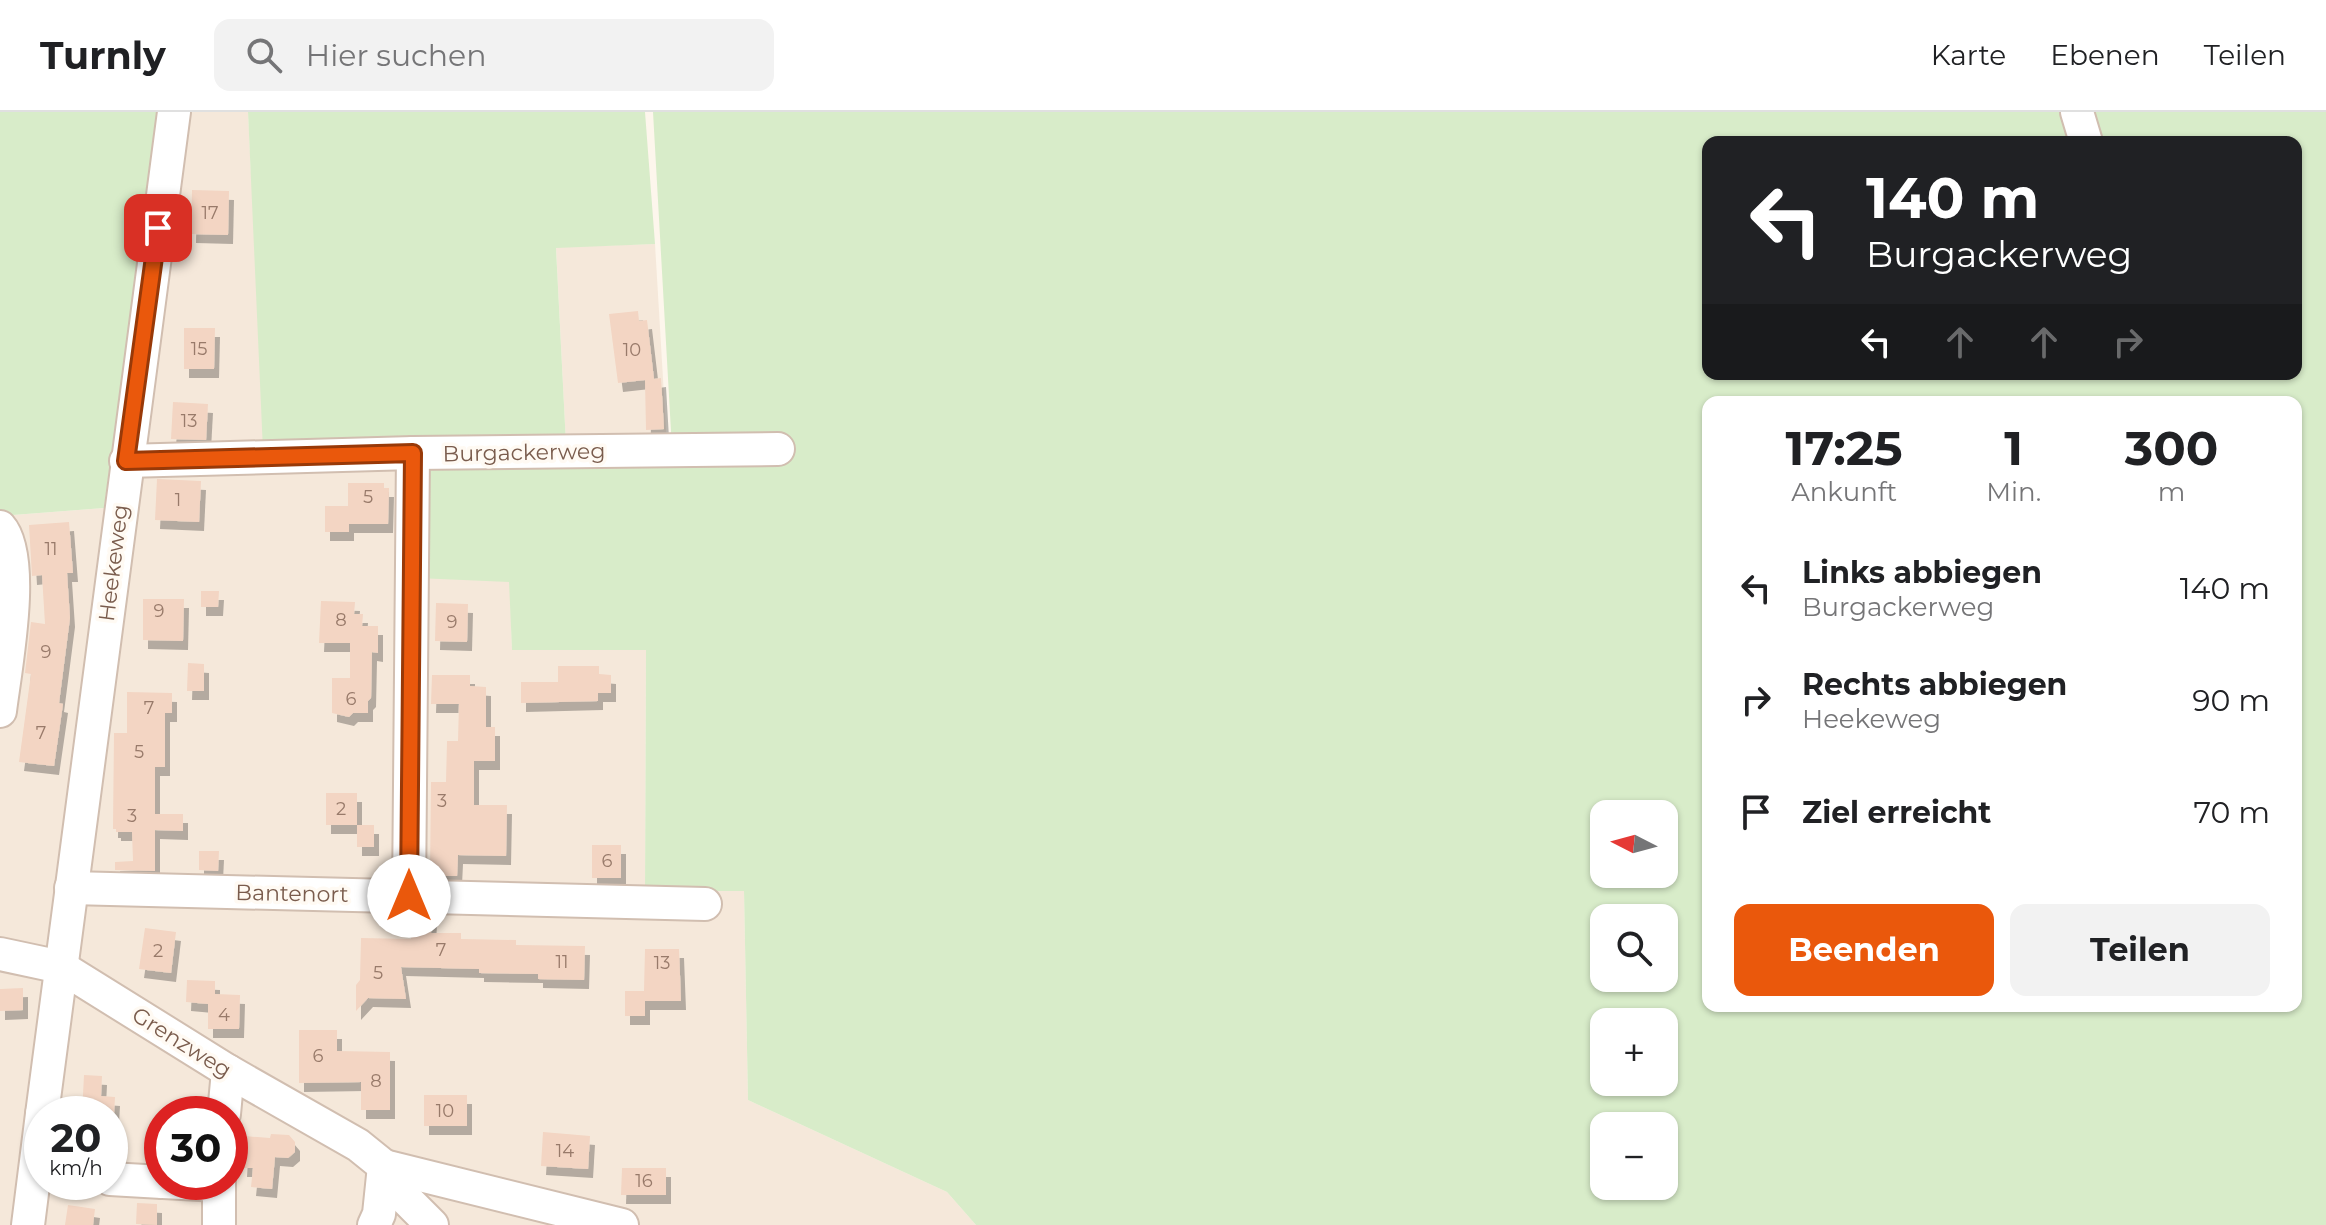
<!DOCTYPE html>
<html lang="de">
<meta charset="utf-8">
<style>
:root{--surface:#fff;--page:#f2f2f2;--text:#202124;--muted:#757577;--line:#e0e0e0;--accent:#ea580c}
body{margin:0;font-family:Montserrat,sans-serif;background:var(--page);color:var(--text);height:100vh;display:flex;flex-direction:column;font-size:30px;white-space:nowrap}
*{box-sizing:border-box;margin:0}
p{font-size:26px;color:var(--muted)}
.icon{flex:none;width:44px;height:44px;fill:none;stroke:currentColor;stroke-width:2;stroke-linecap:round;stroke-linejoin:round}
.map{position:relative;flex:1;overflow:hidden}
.drawer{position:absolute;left:1702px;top:284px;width:600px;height:616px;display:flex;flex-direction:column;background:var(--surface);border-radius:16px;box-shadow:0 2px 6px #0004}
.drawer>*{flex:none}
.top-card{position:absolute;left:1702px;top:24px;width:600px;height:244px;border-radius:16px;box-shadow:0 2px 6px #0004;background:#202124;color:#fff;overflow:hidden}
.needle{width:52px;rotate:276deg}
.controls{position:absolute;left:1590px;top:688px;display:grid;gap:16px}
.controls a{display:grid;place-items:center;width:88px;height:88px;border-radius:16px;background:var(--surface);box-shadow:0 2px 6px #0004;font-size:40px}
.speed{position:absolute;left:24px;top:984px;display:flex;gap:16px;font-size:40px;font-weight:700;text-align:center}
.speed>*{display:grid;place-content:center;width:104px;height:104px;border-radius:50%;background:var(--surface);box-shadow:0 2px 6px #0004;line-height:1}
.speed small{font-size:20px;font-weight:400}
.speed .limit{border:12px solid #d22;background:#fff;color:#111}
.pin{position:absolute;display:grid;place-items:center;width:68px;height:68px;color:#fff;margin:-34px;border-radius:16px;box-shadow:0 4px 12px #0006}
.me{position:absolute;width:88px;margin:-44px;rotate:0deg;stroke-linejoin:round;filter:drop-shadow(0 0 6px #0008)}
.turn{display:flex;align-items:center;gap:28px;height:168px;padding:0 32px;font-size:36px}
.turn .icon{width:104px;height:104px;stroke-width:2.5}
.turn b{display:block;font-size:56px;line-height:68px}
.lanes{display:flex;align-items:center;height:76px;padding:0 32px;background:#0003;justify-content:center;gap:40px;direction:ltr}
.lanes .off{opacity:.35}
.eta{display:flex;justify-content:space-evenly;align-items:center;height:136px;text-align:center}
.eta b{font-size:48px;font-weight:700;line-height:56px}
.primary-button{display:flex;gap:16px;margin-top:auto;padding:16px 32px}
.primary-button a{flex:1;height:92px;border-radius:16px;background:var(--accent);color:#fff;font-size:32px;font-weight:700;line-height:92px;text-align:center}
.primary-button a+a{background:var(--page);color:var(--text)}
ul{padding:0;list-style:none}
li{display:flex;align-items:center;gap:24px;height:112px;padding:0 32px}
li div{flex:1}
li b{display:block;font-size:30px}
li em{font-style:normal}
header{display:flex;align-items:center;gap:48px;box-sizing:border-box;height:112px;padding:0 40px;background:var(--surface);border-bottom:2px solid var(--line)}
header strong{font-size:38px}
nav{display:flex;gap:44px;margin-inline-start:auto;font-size:28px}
.search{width:560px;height:72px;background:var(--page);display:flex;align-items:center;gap:20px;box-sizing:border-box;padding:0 28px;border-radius:16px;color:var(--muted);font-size:30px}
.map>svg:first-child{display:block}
.residential{fill:#f5e8da;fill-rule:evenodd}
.green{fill:#d8ecc9;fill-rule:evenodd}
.building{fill:#f3d5c3;filter:url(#shadow)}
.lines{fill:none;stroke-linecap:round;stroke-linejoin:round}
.minor-casing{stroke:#d1beb0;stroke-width:36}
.minor{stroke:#fff;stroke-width:32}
.route-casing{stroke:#983908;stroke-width:20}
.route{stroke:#ea580c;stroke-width:14}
.labels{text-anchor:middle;stroke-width:7;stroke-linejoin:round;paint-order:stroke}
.number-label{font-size:18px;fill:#987a6a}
.street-label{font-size:22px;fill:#7a5c4d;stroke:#fffaf3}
</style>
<header>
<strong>Turnly</strong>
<div class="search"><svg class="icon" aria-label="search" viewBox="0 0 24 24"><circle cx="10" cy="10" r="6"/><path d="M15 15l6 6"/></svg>Hier suchen</div>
<nav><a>Karte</a><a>Ebenen</a><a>Teilen</a></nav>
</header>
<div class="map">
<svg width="2326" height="1113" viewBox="0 0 2326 1113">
<defs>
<filter id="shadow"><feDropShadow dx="5" dy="9" stdDeviation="0" flood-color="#0004"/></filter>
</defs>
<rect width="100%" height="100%" fill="#fdf6ec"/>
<!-- residential -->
<g class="residential">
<path d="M 187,0 L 248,0 L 251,62 L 418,333 L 510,470 L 512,538 L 646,537 L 645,778 L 744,779 L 748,988 L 947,1080 L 976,1113 L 0,1113 L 0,404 L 104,396 L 149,62 L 177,63 ZM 42,1002 L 110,1002 L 110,1070 L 42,1070 ZM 162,1002 L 230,1002 L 230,1070 L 162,1070 Z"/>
<polygon points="655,132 667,334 566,332 556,135"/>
</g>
<!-- green -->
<g class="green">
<polygon points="0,0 158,0 104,396 0,404"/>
<polygon points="248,0 645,0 655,132 556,136 566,332 263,339"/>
<path d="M 653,0 L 2065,0 L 2073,30 L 1708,30 L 1708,262 L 2296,262 L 2296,30 L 2096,30 L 2087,0 L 2326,0 L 2326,1113 L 976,1113 L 947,1080 L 748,988 L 744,779 L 645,779 L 646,538 L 512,538 L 509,470 L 417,466 L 418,349 L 673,355 ZM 1708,290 L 2296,290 L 2296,894 L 1708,894 ZM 1604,702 L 1664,702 L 1664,762 L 1604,762 ZM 1604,806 L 1664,806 L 1664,866 L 1604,866 ZM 1604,910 L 1664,910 L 1664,970 L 1604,970 ZM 1604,1014 L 1664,1014 L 1664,1074 L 1604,1074 Z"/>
</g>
<!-- building -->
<g class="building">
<polygon points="192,78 229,79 228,123 191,122"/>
<polygon points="638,199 639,209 647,208 654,267 661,266 664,317 646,318 645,268 618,271 609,202"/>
<polygon points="184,216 215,216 214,257 184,257"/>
<polygon points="173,290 208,292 206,328 171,327"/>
<polygon points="157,367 201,369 199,410 155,408"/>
<polygon points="348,371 384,371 384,376 389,376 388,412 349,412 349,420 325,420 325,394 348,394"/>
<polygon points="69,410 73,461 67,461 70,506 59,591 63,592 54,654 19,650 31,562 25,561 31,510 45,512 42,463 32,464 29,413"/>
<polygon points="201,479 219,479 218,495 201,495"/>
<polygon points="143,487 184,487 183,529 143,528"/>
<polygon points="321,489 355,490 354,502 363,502 362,514 378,514 378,541 372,540 371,586 368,589 368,601 353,601 349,605 332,601 332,566 350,566 350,531 319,531"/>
<polygon points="436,491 468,492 467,530 435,529"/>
<polygon points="188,551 204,552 204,579 187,579"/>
<polygon points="558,554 599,554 599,562 611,563 611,581 598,581 598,589 521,591 521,570 558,570"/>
<polygon points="432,563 470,563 470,574 486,575 486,615 495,615 495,649 474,649 474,693 507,693 506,744 458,743 457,764 430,764 431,670 446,670 447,629 458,629 459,592 431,592"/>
<polygon points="127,580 172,581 172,601 165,601 165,655 155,655 155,702 183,702 183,719 155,718 155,759 115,758 115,750 133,749 132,720 116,720 116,717 113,717 114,621 127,621"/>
<rect x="326" y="681" width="31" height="32"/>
<rect x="357" y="713" width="17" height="22"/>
<rect x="592" y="733" width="29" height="33"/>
<polygon points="199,739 219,739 218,759 199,758"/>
<polygon points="412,804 432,804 431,821 461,821 461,827 516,828 516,833 585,834 584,868 538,867 538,862 479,861 479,857 401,855 406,887 368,886 356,899 356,873 360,868 361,826 411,827"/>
<polygon points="145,816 176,820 171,861 139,857"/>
<polygon points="645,837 679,837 681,889 645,889 645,904 625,904 625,879 644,879"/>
<polygon points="187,868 215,869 215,882 240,883 239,917 208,917 208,892 186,890"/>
<polygon points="23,876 23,898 0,899 0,877"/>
<polygon points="299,918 337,918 337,939 390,940 390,998 361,998 361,970 299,971"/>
<polygon points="84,963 102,964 101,984 115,985 114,1002 82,1002"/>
<rect x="424" y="983" width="43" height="31"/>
<polygon points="543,1020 590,1024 588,1057 541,1054"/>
<polygon points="271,1022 289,1023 295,1030 295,1040 288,1046 275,1045 272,1077 251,1075 253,1056 242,1056 244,1024 270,1026"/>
<polygon points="622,1056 666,1056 666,1083 621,1083"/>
<polygon points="137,1091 157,1092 157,1113 136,1112"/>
<polygon points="68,1093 95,1097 93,1113 65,1113"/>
</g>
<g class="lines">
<!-- minor casing -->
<g class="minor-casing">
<g id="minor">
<polyline points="2077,0 2086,30"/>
<polyline points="126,349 413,341 778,337"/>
<path d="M 0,415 C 27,445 5,558 0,599"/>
<polyline points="71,776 705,792"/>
<polyline points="409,784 413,341"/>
<polyline points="0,842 61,855 228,959 358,1033 384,1054 405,1086 432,1113"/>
<polyline points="42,1002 174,0"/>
<polyline points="224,1002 228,959"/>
<polyline points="110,1067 162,1070"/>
<polyline points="163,1070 218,1073"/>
<polyline points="219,1070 219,1113"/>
<polyline points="28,1113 42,1002"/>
<polyline points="374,1113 379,1102 384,1054 622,1113"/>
</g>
</g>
<!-- minor -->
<use href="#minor" class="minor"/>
</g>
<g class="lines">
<!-- route casing -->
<g class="route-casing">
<polyline id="route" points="158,116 126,349 413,341 409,784"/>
</g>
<!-- route -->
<use href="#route" class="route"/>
</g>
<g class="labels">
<!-- number labels -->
<g class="number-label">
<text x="210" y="107">17</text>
<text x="199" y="243">15</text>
<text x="632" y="244">10</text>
<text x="189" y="315">13</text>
<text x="368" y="391">5</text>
<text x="178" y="394">1</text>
<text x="51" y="443">11</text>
<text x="159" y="505">9</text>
<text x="341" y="514">8</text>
<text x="452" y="516">9</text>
<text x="46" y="546">9</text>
<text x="351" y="593">6</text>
<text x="149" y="602">7</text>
<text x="41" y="627">7</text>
<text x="139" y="646">5</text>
<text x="442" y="695">3</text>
<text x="341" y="703">2</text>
<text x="132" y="710">3</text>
<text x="607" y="755">6</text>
<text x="441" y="844">7</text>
<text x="158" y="845">2</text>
<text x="562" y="856">11</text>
<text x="662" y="857">13</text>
<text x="378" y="867">5</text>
<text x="224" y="909">4</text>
<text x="318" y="950">6</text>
<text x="376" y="975">8</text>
<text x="445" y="1005">10</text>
<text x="565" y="1045">14</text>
<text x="644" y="1075">16</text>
</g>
<!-- street labels -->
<g class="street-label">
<text transform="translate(524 340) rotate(-1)" y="8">Burgackerweg</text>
<text transform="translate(113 451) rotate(-83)" y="8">Heekeweg</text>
<text transform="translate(292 781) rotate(1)" y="8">Bantenort</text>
<text transform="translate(182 930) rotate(32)" y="8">Grenzweg</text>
</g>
</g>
</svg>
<div class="controls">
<a><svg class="needle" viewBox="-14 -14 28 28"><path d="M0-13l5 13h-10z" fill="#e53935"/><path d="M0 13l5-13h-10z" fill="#757577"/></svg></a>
<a><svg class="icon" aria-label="search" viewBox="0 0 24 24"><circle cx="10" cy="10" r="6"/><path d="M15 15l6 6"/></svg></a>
<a>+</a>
<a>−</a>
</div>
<div class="speed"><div>20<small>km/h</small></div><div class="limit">30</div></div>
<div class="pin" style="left:158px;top:116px;background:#d93025"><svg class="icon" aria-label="arrive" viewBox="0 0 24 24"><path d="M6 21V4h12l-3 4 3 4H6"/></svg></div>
<svg class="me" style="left:409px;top:784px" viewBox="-20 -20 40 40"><circle r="19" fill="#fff"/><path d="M0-13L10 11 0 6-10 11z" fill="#ea580c"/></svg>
<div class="top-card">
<div class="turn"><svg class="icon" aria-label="left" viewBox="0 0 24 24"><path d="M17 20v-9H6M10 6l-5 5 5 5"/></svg><div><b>140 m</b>Burgackerweg</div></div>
<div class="lanes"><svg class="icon" aria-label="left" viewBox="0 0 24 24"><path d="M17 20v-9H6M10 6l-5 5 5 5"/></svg><svg class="icon off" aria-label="ahead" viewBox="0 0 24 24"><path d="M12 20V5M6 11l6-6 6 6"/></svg><svg class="icon off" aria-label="ahead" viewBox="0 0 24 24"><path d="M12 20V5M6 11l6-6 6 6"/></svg><svg class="icon off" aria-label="right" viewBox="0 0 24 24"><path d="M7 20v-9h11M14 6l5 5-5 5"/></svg></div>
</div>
<section class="drawer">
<div class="eta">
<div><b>17:25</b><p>Ankunft</p></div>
<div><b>1</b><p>Min.</p></div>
<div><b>300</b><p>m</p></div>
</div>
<ul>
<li><svg class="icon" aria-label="left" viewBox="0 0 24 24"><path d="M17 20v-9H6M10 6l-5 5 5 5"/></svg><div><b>Links abbiegen</b><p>Burgackerweg</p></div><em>140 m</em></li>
<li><svg class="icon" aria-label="right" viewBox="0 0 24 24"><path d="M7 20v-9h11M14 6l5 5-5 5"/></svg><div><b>Rechts abbiegen</b><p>Heekeweg</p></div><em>90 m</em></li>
<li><svg class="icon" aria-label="arrive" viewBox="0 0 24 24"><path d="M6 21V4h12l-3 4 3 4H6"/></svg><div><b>Ziel erreicht</b></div><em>70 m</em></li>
</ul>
<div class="primary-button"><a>Beenden</a><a>Teilen</a></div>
</section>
</div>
